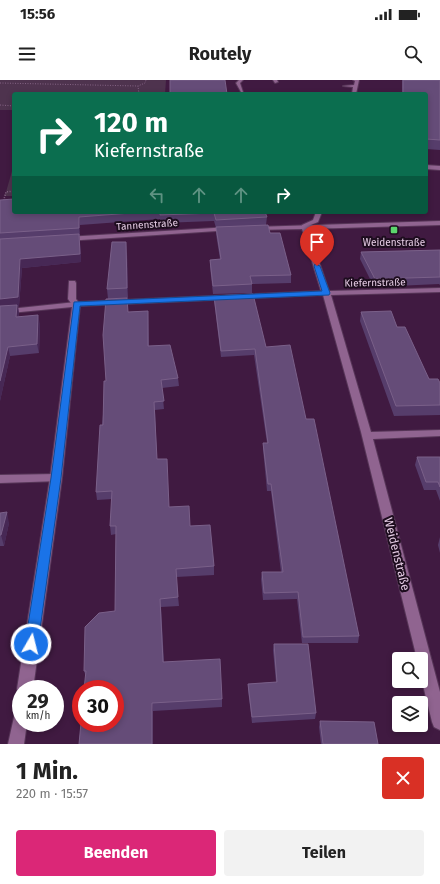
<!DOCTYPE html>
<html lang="de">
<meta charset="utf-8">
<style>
:root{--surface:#fff;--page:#f2f2f2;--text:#222;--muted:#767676;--accent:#db2777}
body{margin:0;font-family:"Fira Sans",sans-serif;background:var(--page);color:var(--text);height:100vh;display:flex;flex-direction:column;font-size:15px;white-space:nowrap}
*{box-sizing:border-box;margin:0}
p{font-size:13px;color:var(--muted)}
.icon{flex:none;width:22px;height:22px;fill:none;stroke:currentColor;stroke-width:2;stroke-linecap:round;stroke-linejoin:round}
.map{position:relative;height:664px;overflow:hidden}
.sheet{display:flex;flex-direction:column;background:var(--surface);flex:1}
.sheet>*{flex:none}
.banner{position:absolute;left:12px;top:12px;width:416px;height:122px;border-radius:4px;box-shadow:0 2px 6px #0003;background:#0b6e4f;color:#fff;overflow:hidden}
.tools{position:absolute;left:392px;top:572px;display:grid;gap:8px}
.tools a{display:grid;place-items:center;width:36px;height:36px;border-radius:4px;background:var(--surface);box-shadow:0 2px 6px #0003;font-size:20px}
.speed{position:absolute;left:12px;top:600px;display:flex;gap:8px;font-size:20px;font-weight:700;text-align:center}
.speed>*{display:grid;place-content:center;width:52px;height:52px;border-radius:50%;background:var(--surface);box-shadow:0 2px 6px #0003;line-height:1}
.speed small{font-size:10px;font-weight:400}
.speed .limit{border:6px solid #d22;background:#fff;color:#111}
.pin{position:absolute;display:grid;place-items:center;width:34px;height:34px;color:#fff;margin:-41px -17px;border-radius:50% 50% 50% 0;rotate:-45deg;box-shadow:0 0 4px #0007}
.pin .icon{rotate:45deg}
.me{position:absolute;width:44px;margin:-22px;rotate:8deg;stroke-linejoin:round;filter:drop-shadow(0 0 3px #0008)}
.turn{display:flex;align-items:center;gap:14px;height:84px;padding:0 16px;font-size:18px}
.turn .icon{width:52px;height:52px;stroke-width:2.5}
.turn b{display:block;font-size:28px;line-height:34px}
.lanes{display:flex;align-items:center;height:38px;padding:0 16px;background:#0003;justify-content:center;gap:20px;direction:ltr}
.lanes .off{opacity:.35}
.round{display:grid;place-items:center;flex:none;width:42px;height:42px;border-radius:4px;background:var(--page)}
.summary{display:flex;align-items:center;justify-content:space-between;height:68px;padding:0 16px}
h1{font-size:24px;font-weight:700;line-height:30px}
.primary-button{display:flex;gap:8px;margin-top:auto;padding:8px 16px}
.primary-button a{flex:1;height:46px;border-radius:4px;background:var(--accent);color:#fff;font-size:16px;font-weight:700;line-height:46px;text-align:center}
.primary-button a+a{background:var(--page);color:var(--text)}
.status{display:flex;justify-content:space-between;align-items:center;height:28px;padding:0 20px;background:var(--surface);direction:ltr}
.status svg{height:11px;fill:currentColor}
header{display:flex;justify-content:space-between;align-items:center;height:52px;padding:0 16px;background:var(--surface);font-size:18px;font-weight:700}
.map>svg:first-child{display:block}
.green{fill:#4e334e}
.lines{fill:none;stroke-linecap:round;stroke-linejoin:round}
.lane-casing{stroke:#573658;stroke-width:2}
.street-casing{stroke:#573658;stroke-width:2}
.path-far1{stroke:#846384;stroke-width:1;stroke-dasharray:1 1.5;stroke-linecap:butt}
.path{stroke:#846384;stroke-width:1.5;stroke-dasharray:1 1.5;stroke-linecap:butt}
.lane{fill:#906490;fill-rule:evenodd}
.street{fill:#906490;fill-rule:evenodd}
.wall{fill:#563d6b}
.shaded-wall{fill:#472855}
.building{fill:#654c78;stroke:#7a6089}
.route{fill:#1a73e8;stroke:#114b97}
.poi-dot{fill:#5cd56d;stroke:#1d0d1e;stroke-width:1.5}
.labels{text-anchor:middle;stroke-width:4;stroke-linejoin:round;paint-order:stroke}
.far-street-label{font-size:10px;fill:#e6cde5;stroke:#1d0d1e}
.far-poi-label{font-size:10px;fill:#e6cde5;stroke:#1d0d1e}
.street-label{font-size:12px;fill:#e6cde5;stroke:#1d0d1e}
</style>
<div class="status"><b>15:56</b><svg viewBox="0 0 49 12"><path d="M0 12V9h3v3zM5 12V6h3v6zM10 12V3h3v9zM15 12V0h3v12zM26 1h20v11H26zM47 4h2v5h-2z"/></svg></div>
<header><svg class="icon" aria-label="menu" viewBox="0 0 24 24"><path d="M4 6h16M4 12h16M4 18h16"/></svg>Routely<svg class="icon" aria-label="search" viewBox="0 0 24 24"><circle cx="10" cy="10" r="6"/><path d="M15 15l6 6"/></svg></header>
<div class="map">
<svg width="440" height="664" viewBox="0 0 440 664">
<rect width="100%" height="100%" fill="#401a41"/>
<!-- green -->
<g class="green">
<polygon points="0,0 166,0 165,14 14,14 14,30 0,30"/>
<polygon points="14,84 14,116 4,116 6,112"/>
</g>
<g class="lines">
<!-- lane casing -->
<g class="lane-casing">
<g id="lane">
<polygon points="239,0 243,0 240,3 243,12 241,12 236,3"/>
<polygon points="273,0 277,0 278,2 275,3"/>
<polygon points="353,0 359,0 356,14 352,14 353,7 343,6 354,5 355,1"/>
<polygon points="426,85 440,86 440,90 426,89"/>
<polygon points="316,132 322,132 318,142 306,147 302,147 302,145 313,140"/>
<polygon points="69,201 75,201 76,203 76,219 80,224 79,226 73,226 68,219"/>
<polygon points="56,394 60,395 62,398 60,401 0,403 0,395"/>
</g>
</g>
<!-- street casing -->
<g class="street-casing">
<g id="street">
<polygon points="440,141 440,145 308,149 329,211 440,208 440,212 331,215 371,352 440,350 440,356 373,359 440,612 440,650 434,647 432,642 421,597 421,579 417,579 361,352 323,215 80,226 62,398 33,609 21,609 21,614 20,614 17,609 50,398 72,227 0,234 0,230 76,222 321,211 302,149 255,150 252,148 253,147"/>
<polygon points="230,147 232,148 232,150 66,161 63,159 66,157"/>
<polygon points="21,626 21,643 27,643 24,664 8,664 16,628"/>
</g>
</g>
<!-- path-far1 -->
<g class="path-far1">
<polyline points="0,3 138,6"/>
<polyline points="139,14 138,6 145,3 146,0"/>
<polyline points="0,25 14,26"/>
</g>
<!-- path -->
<polyline class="path" points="3,123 6,112 14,111"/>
<!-- lane -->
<use href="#lane" class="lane"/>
<!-- street -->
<use href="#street" class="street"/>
</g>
<!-- wall -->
<g class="wall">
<polygon points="402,0 440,0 440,70 426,69 426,14 402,14"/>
<polygon points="0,120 14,132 265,132 267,137 266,145 291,195 291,203 252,204 252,213 213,214 210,187 210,180 220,179 216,154 216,148 214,141 161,143 160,139 80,145 80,156 79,156 80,162 81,182 22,188 19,226 18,227 19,234 19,236 40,244 39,273 10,276 0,321"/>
<polygon points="440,170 440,205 439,204 374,207 360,179 361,172"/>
<polygon points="127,171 128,218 108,219 107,209"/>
<polygon points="214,216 266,267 306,339 359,556 358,563 302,563 297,519 263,520 261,499 262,492 281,492 271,411 267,411 263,369 263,363 267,363 254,275 221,277 214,221"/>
<polygon points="127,218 128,232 148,231 149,266 178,298 179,306 162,308 164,329 155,330 157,379 169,427 190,446 214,486 214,495 176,497 179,526 161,527 164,582 222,619 222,627 153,631 153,664 79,664 86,597 84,591 115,531 116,454 111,455 110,446 112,419 97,420 96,412 106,301"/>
<polygon points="361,232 397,247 429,299 440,303 440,335 394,336 360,241"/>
<polygon points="417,377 440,377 440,421 436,410 424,410 415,385"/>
<polygon points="0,433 9,443 4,466 0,466"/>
<polygon points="440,457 440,473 438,465"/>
<polygon points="274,564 316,633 315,639 252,643 248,610 248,604 276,602 273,570"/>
<polygon points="320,641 378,664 321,664 319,647"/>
</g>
<!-- shaded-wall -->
<g class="shaded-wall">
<polygon points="79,137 80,145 80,156 79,148"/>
<polygon points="79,154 80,162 81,182 22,188 19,226 18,227 19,234 18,246 0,228 0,219 20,179"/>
<polygon points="126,162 127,171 128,218 127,208"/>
<polygon points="38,235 40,244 39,273 37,264"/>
<polygon points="8,267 10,276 0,321 0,301"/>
<polygon points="7,432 9,443 4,466 1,455"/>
<polygon points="152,623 153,631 153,664 152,664"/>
</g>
<!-- building -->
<g class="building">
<polygon points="170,0 225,0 227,14 170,14"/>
<polygon points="403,0 440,0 440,60 426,59 426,14 403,14"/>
<polygon points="14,119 14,132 144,132 79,137 79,148 0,153 0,120"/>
<polygon points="160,132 265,132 267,137 216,140 214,133 160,135"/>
<polygon points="268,145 270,153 280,153 291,195 250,196 252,204 213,206 210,180 221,179 216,147"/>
<polygon points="79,154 80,174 20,179 18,217 0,219 0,159"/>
<polygon points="112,162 126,162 127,208 107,209"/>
<polygon points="440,170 440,197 375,199 361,172"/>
<polygon points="253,214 266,267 290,265 306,339 314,339 359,556 303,557 298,512 264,513 262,492 283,492 271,404 268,404 263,363 268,363 255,269 221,271 214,216"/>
<polygon points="127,218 128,232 148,231 148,266 170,265 178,298 161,300 164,321 154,322 157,379 167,379 169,427 189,426 190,446 210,445 214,486 176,489 178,517 160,519 163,582 220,579 222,619 152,623 152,664 79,664 81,643 115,643 115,609 84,609 86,591 84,591 85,547 99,533 115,531 116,446 110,446 112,411 96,412 100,345 103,345 104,301 106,301 103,255 106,219"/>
<polygon points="17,225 16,237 38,235 37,264 8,267 0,301 0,226"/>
<polygon points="391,231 397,247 405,247 429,299 438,299 440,303 440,325 396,326 361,232"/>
<polygon points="417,377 440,377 440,407 438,402 426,402"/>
<polygon points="7,432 1,455 0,455 0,433"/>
<polygon points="274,564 308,564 316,633 252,637 248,604 277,602"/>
<polygon points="320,641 374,642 378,664 323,664"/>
</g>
<!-- route -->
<polygon class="route" points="315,184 320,186 330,213 329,215 80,226 61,398 38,564 36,568 31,570 27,568 25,564 51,398 74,222 322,211 314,186"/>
<!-- markers -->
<rect class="poi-dot" x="390" y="146" width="8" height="8" rx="2"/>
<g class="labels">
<!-- far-street labels -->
<g class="far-street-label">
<text transform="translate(147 144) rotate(-4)" y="4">Tannenstraße</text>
<text transform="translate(375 202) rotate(-1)" y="4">Kiefernstraße</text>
</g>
<!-- far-poi labels -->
<g class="far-poi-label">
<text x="394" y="166">Weidenstraße</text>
</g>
<!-- street labels -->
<g class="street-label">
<text transform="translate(397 474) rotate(76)" y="4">Weidenstraße</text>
</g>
</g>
</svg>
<div class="tools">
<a><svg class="icon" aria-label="search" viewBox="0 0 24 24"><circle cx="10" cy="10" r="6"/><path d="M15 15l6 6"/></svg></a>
<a><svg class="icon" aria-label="layers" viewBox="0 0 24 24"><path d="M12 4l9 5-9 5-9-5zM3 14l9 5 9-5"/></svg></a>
</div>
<div class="speed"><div>29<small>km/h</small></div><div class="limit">30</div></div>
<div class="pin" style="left:317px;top:186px;background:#d93025"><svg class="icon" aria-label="arrive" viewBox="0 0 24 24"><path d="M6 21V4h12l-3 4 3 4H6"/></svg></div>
<svg class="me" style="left:31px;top:564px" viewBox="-20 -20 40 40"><circle r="17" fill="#1a73e8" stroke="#fff" stroke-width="3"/><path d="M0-11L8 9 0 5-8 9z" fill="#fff"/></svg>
<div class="banner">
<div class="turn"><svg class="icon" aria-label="right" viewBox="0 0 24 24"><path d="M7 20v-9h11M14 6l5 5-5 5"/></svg><div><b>120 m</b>Kiefernstraße</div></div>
<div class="lanes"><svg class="icon off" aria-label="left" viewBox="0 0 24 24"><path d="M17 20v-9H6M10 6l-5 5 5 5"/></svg><svg class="icon off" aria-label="ahead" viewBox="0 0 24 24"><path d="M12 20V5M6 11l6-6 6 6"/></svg><svg class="icon off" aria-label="ahead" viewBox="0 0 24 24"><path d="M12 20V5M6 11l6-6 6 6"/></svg><svg class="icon" aria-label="right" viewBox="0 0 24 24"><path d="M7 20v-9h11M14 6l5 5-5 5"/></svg></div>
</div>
</div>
<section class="sheet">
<div class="summary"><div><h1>1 Min.</h1><p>220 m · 15:57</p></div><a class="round" style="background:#d93025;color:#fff"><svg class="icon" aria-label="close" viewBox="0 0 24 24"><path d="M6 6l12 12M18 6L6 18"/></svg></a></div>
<div class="primary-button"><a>Beenden</a><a>Teilen</a></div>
</section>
